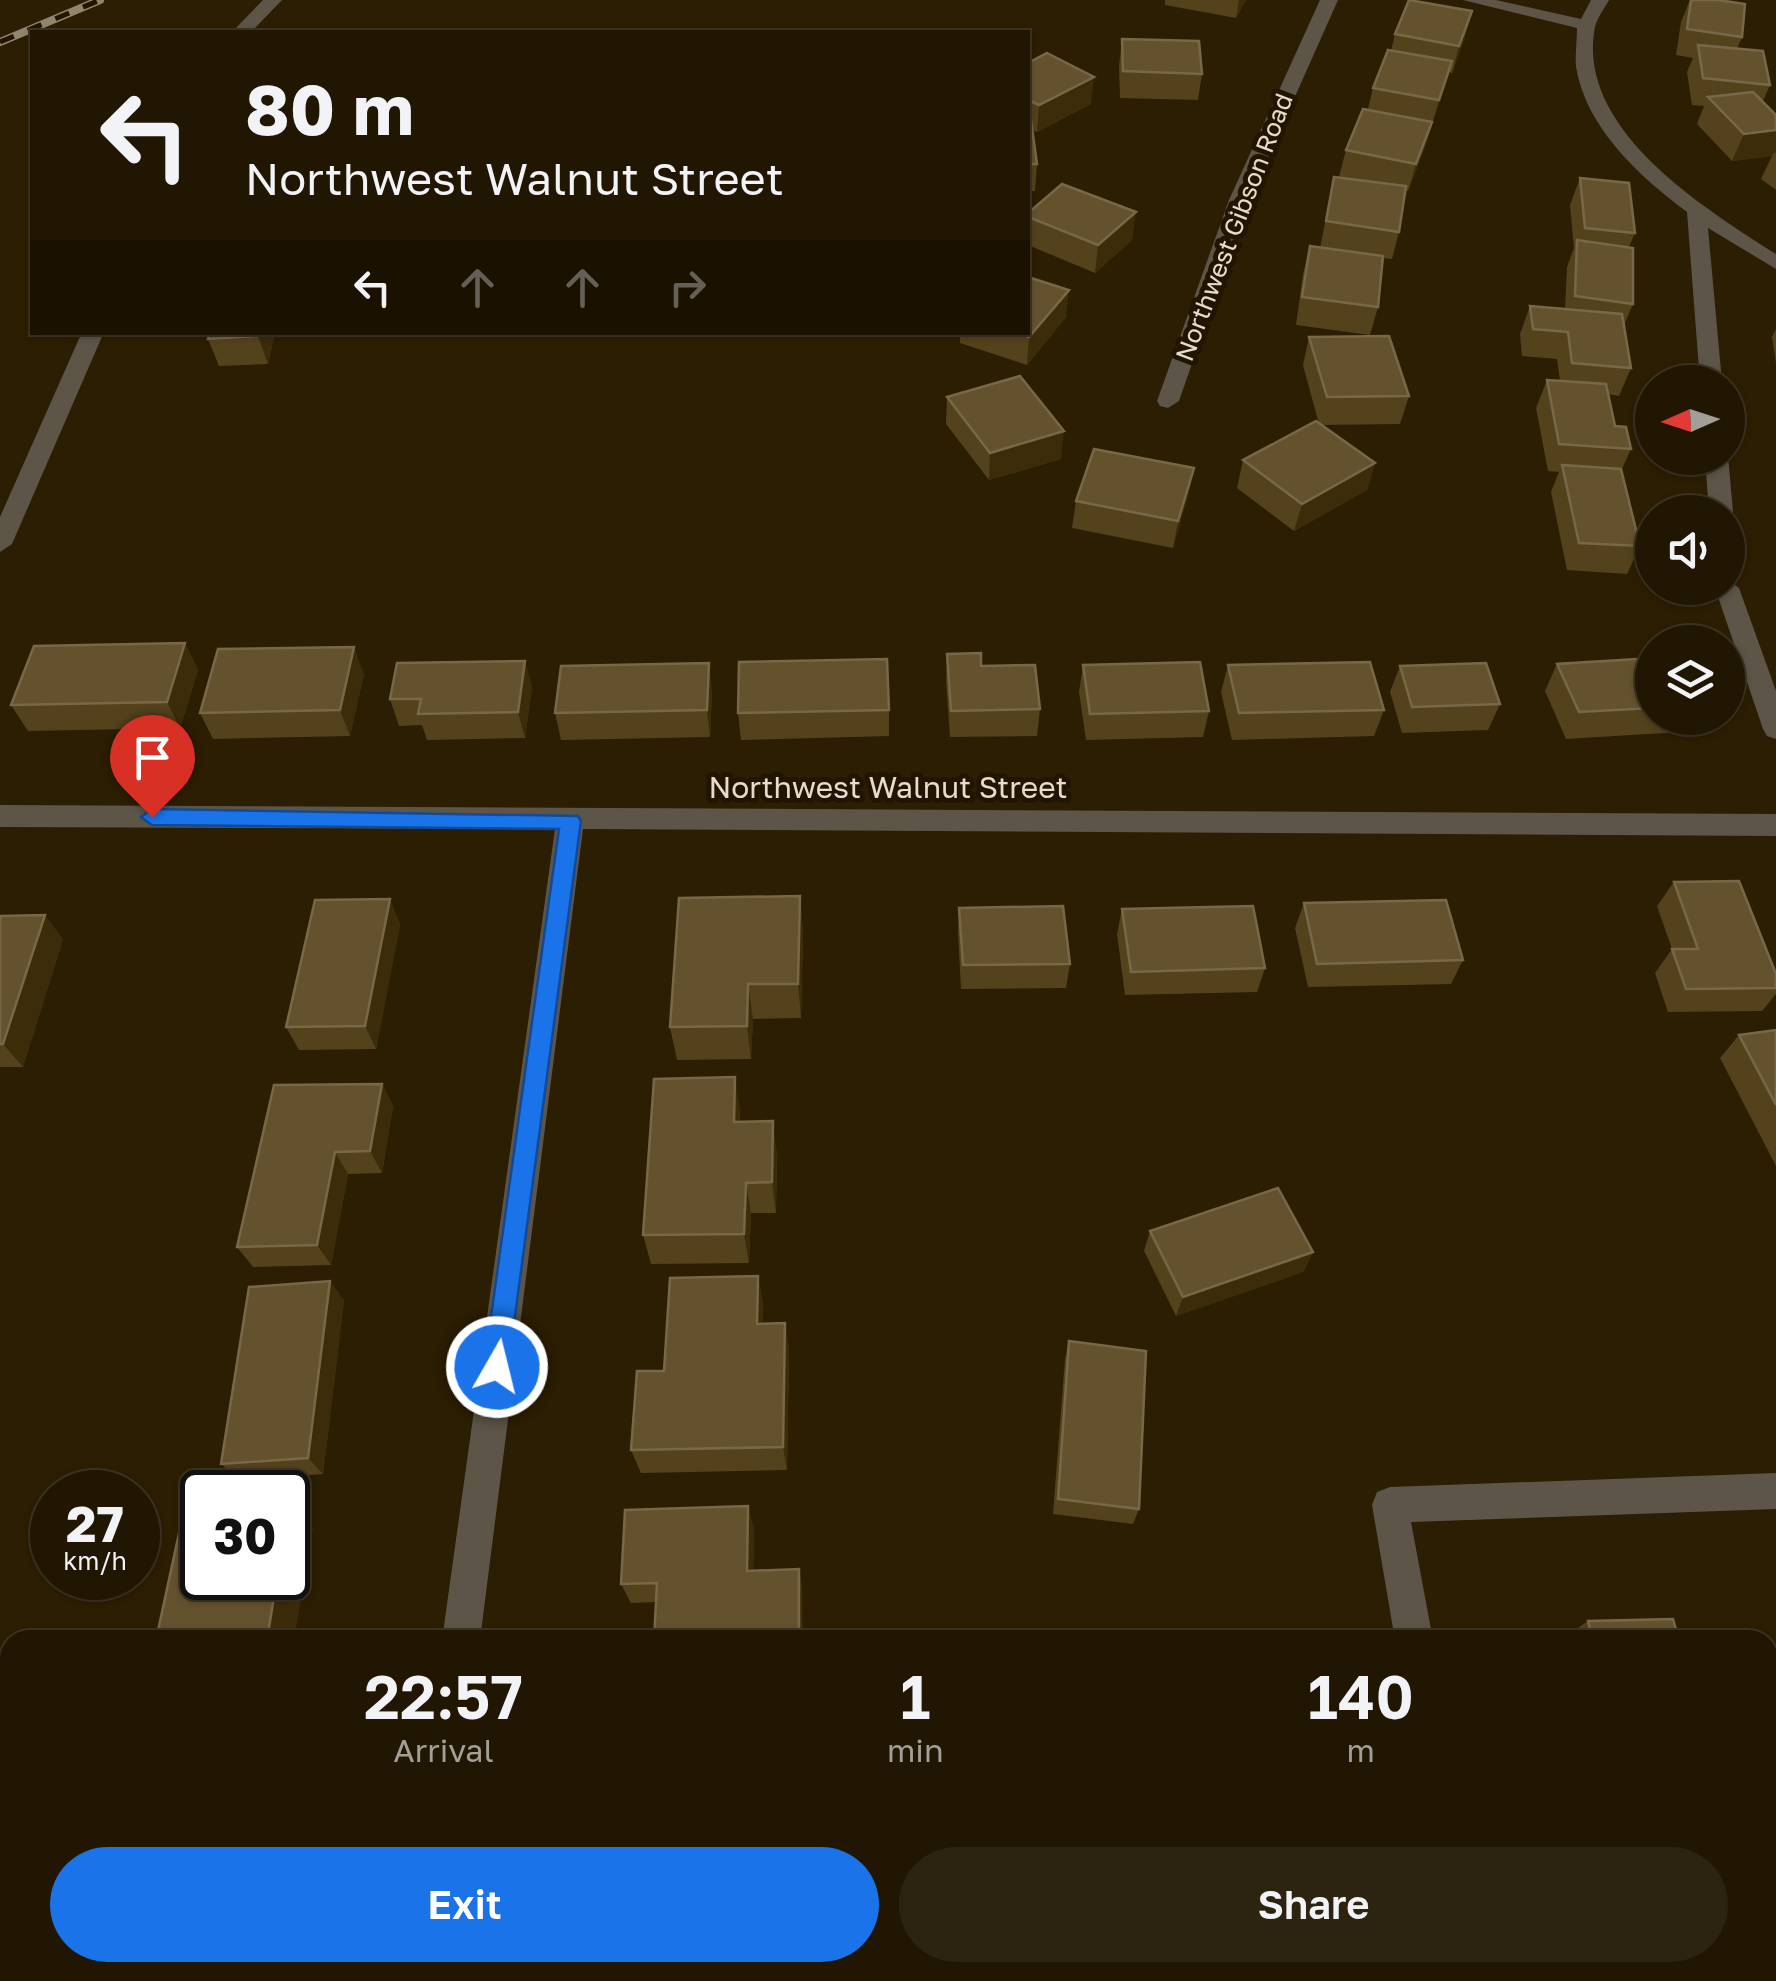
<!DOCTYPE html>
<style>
:root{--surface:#211602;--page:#2d2311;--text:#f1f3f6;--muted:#a29f99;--line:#3e3524;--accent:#1a73e8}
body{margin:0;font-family:"Golos Text",sans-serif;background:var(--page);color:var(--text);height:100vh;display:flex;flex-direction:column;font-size:38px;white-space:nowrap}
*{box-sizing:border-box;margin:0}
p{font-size:32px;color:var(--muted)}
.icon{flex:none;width:55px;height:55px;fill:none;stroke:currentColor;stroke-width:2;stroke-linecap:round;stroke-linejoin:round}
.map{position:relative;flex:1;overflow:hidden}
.panel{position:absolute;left:0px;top:1630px;width:1778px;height:352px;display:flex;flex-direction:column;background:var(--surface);border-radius:30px 30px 0 0;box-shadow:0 2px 8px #0004,0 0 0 2px var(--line)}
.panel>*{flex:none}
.top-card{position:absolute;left:30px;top:30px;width:1000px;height:305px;border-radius:0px;box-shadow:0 2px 8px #0004,0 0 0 2px var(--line);background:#211602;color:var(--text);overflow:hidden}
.needle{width:65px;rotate:267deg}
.tools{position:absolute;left:1635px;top:365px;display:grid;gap:20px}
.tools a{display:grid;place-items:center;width:110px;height:110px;border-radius:50%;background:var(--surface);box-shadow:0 2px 8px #0004,0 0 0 2px var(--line);font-size:50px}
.speed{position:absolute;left:30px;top:1470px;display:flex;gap:20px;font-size:50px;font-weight:700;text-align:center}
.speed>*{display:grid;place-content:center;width:130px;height:130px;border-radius:50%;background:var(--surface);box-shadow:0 2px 8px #0004,0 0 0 2px var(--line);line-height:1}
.speed small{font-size:25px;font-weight:400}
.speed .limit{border:5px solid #111;border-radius:15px;background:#fff;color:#111}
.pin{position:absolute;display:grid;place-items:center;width:85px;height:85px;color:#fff;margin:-102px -42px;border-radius:50% 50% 50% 0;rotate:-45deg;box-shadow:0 0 10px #0007}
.pin .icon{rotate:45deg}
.me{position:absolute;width:110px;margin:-55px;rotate:8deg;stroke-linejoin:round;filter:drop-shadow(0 0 8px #0008)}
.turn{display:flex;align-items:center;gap:35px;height:210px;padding:0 50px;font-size:45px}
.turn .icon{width:130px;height:130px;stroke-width:2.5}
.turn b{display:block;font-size:70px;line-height:85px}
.lanes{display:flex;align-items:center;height:95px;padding:0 50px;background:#0003;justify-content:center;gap:50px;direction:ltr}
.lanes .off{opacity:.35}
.eta{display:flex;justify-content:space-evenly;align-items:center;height:170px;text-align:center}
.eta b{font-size:60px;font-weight:600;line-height:70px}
.button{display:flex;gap:20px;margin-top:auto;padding:20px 50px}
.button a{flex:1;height:115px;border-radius:60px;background:var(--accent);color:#fff;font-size:40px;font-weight:600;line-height:115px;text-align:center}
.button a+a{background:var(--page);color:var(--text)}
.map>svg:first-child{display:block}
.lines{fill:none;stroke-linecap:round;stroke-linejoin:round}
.minor{fill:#5c5548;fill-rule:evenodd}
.rail-casing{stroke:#90856f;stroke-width:8}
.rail{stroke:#221500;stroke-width:5;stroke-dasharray:15;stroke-linecap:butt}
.wall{fill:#54421c}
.shaded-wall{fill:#3d2c0a}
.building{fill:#64522f;stroke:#786847;stroke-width:2.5}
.route{fill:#1a73e8;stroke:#114b97;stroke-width:2.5}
.labels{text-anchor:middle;stroke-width:10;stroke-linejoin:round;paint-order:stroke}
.far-street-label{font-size:25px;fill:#e5dccb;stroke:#221500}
.street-label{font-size:30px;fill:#e5dccb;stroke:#221500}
</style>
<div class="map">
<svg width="1776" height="1981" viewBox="0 0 1776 1981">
<rect width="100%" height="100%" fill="#2c1e02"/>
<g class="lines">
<!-- minor -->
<g class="minor">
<polygon points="263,0 282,0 251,32 232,32"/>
<polygon points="1320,0 1338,0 1249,200 1179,401 1168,408 1160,406 1157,401 1229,200"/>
<path d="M 1463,0 L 1496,0 L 1581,19 L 1591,0 L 1609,0 C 1604,9 1597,18 1595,27 C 1575,129 1704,208 1776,254 L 1776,269 L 1708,228 L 1722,382 L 1700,382 L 1687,212 C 1640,177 1586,128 1576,67 C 1575,55 1577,41 1577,28 Z"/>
<polygon points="82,332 104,332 12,544 0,552 0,517"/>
<polygon points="1728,456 1733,512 1728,518 1728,512 1709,512 1705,458"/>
<polygon points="1728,580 1739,588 1776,691 1776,739 1767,736 1763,729 1715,588 1728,588"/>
<polygon points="0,805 1776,814 1776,836 583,829 480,1640 442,1640 555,829 0,827"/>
<polygon points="1776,1473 1776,1509 1411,1522 1433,1640 1395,1640 1372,1505 1377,1492 1390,1487"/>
<polygon points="395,1972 437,1972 436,1981 394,1981"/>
<polygon points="1454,1972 1496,1972 1497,1981 1455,1981"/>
</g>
<!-- rail casing -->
<g class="rail-casing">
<polyline id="rail" points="0,42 100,0"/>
</g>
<!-- rail -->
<use href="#rail" class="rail"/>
</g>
<!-- wall -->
<g class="wall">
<polygon points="1165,0 1246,0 1236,18 1165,5"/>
<polygon points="1690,0 1718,0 1742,37 1737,49 1770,85 1763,101 1776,115 1776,190 1761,179 1772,156 1732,161 1697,124 1704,106 1692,105 1687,72 1693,58 1676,55 1681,22"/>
<polygon points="1395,34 1465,37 1452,73 1449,72 1424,149 1408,191 1405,190 1399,232 1392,259 1383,258 1378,307 1370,335 1296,325 1303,274 1310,246 1320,248 1334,177 1339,177 1346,150 1368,109 1373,88 1391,51"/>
<polygon points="1122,39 1202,74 1198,100 1120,98 1119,66"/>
<polygon points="1028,63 1091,104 1037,132 1033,130 1037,164 1035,191 1028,191"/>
<polygon points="1580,178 1635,233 1629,247 1633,304 1624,325 1631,368 1619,396 1608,394 1615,426 1631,449 1621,471 1640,546 1627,574 1567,570 1551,492 1559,472 1548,471 1536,408 1547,380 1560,381 1557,359 1522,356 1520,334 1530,306 1565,309 1567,267 1574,248 1570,205"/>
<polygon points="1028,213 1132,240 1095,273 1028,245"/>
<polygon points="1066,317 1027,365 960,343 960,332 1028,332"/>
<polygon points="1776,329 1776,363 1772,337"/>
<polygon points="275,332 268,364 219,366 208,339"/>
<polygon points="1309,337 1409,396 1400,424 1320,425 1375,463 1367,490 1294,531 1237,488 1243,460 1319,424 1303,365"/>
<polygon points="947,397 1061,459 989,480 946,424"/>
<polygon points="1194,468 1188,495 1173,548 1072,528 1076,501"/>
<polygon points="185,643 198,670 180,728 28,731 11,705"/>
<polygon points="947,654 981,666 1040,709 1037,736 950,737 946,680"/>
<polygon points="1652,658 1652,718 1690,718 1681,732 1566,739 1545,691 1557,664"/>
<polygon points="1083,665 1209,711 1203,737 1086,740 1079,692"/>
<polygon points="1228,665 1384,710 1374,736 1232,740 1221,692"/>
<polygon points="1400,666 1500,704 1488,730 1402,733 1390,692"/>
<polygon points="364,674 350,736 213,739 200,713"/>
<polygon points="532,687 525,738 427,740 422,725 399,726 390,699"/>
<polygon points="712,690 710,737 561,740 555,713"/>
<polygon points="889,710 889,736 741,740 738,713"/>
<polygon points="1674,882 1776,974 1776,994 1762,1011 1668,1012 1655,973 1672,949 1657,906"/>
<polygon points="800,896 803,932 801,1018 753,1019 751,1059 677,1060 670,1027"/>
<polygon points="1304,903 1463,960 1451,984 1308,987 1295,928"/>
<polygon points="959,908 1070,964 1066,988 961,989 958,932"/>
<polygon points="1122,909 1265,968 1257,992 1125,995 1117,934"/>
<polygon points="0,916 63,939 23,1067 0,1067"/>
<polygon points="400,924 376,1049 299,1050 286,1027"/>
<polygon points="1776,1030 1776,1166 1720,1058 1739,1035"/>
<polygon points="382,1084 393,1106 382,1173 348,1174 331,1265 253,1267 237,1247"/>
<polygon points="740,1110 740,1122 777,1153 776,1213 751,1213 749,1263 651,1264 643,1235"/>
<polygon points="1150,1231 1313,1252 1303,1272 1176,1316 1144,1251"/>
<polygon points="758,1276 763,1304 762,1324 785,1323 789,1350 787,1470 641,1473 631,1450 664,1371"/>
<polygon points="344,1300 323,1474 239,1480 221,1464"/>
<polygon points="1069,1341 1139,1509 1133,1524 1053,1514 1065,1359"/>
<polygon points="754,1528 753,1570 799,1569 802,1588 656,1602 631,1603 621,1584"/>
<polygon points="1588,1621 1679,1640 1571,1640 1569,1634"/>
<polygon points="1178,1972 1280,1972 1282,1981 1179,1981"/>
<polygon points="1648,1972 1768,1972 1776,1981 1650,1981"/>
</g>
<!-- shaded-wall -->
<g class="shaded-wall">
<polygon points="1239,0 1246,0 1236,18"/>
<polygon points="1472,11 1465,37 1452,73 1459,46"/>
<polygon points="1452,61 1444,88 1431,127 1439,100"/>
<polygon points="1094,77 1091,104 1037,132 1039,105"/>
<polygon points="1432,122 1424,149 1408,191 1416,164"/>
<polygon points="1776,130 1776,153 1774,152 1772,156 1732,161 1744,134"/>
<polygon points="1136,212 1132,240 1095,273 1098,245"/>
<polygon points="1069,290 1066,317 1027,365 1029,337"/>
<polygon points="259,332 275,332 268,364 258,336"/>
<polygon points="1064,431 1061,459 989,480 990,453"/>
<polygon points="1375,463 1367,490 1294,531 1302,504"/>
<polygon points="1194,468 1188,495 1173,548 1178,521"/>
<polygon points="185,643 198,670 180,728 167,702"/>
<polygon points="354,647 364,674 350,736 340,710"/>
<polygon points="525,661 532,687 525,738 518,712"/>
<polygon points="709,663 712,690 710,737 707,710"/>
<polygon points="800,896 803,932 801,1018 798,984"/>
<polygon points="390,899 400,924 376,1049 365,1026"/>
<polygon points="45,915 63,939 23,1067 3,1044"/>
<polygon points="748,984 753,1019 751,1059 747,1026"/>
<polygon points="735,1077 740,1110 739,1153 734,1122"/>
<polygon points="382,1084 393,1106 382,1173 370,1151"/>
<polygon points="773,1121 777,1153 776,1213 772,1182"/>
<polygon points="335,1152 348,1174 331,1265 317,1245"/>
<polygon points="746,1183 751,1213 749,1263 744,1234"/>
<polygon points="1313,1252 1303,1272 1176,1316 1183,1297"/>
<polygon points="758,1276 763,1304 762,1351 757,1324"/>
<polygon points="330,1281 344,1300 323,1474 308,1458"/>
<polygon points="785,1323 789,1350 787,1470 783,1447"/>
<polygon points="290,1506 313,1528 294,1640 267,1640 277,1578 288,1578 288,1519"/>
<polygon points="748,1506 754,1528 753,1590 747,1571"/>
<polygon points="799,1569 802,1588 803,1640 799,1640"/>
<polygon points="161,1972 194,1972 193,1981 160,1981"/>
<polygon points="717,1972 725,1972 724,1981 717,1981"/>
</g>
<!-- building -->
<g class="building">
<polygon points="1409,0 1472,11 1459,46 1395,34"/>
<polygon points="1691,0 1718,0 1745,4 1742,37 1687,29"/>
<polygon points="1122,39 1199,41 1202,74 1123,71"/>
<polygon points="1698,45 1763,51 1770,85 1703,78"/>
<polygon points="1388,50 1452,61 1439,100 1373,88"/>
<polygon points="1047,53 1094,77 1039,105 1028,100 1028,63"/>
<polygon points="1753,92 1776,115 1776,130 1744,134 1708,97"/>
<polygon points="1363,109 1432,122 1416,164 1346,150"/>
<polygon points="1028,120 1031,120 1037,164 1028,164"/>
<polygon points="1334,177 1406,186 1399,232 1326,221"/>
<polygon points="1580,178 1629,183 1635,233 1585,228"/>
<polygon points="1062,184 1136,212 1098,245 1028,217 1028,213"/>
<polygon points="1577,240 1633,248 1633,304 1575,296"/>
<polygon points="1310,246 1383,256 1378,307 1302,297"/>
<polygon points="1028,277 1069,290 1029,337 1014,332 1028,332"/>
<polygon points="1530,306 1622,314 1631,368 1572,363 1568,332 1533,329"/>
<polygon points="210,332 259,332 258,336 208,339"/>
<polygon points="1389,336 1409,396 1327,397 1309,337"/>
<polygon points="1020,376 1064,431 990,453 947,397"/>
<polygon points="1547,380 1606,384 1615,426 1626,427 1631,449 1559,444"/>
<polygon points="1316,421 1375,463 1302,504 1243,460"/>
<polygon points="1094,449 1194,468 1178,521 1076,501"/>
<polygon points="1562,465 1621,469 1640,546 1579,543"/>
<polygon points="185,643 167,702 11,705 34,646"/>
<polygon points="354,647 340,710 200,713 218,649"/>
<polygon points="981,653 981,666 1035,665 1040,709 951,711 947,654"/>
<polygon points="1652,658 1652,708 1579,712 1557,664"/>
<polygon points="887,659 889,710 738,713 739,662"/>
<polygon points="525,661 518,712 418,714 421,699 390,699 397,663"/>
<polygon points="1200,662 1209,711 1090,714 1083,665"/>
<polygon points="1370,662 1384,710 1239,713 1228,665"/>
<polygon points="709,663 707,710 555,713 561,666"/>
<polygon points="1486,663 1500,704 1412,707 1400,666"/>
<polygon points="1739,881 1776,974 1776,988 1686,989 1672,949 1698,949 1674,882"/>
<polygon points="800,896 798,984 748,984 747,1026 670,1027 679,898"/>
<polygon points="390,899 365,1026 286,1027 315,900"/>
<polygon points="1446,900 1463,960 1317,964 1304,903"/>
<polygon points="1063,906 1070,964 963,965 959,908"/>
<polygon points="1253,906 1265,968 1131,972 1122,909"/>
<polygon points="45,915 3,1044 0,1044 0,916"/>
<polygon points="1776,1030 1776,1105 1739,1035"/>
<polygon points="735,1077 734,1122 773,1121 772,1182 746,1183 744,1234 643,1235 654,1079"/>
<polygon points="382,1084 370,1151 335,1152 317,1245 237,1247 274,1085"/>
<polygon points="1278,1188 1313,1252 1183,1297 1150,1231"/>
<polygon points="758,1276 757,1324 785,1323 783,1447 631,1450 637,1371 664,1371 670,1278"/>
<polygon points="330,1281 308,1458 221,1464 249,1287"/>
<polygon points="1069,1341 1146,1351 1139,1509 1058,1499"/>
<polygon points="748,1506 747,1571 799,1569 799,1640 654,1640 657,1583 621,1584 625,1510"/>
<polygon points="202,1509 202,1578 277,1578 267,1640 156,1640 184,1510"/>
<polygon points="1673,1619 1679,1640 1593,1640 1588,1621"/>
<polygon points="1768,1780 1775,1804 1768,1804"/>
<polygon points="1768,1903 1776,1932 1776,1981 1675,1981 1673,1972 1768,1972"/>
<polygon points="10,1960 10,1972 161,1972 160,1981 5,1981"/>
<polygon points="587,1972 717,1972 717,1981 586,1981"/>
<polygon points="1188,1972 1280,1972 1282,1981 1188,1981"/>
</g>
<!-- route -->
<polygon class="route" points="152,809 578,816 581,821 507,1376 497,1380 488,1376 484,1367 559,829 152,825 141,817"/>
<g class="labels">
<!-- far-street labels -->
<g class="far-street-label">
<text transform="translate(1234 227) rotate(-69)" y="9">Northwest Gibson Road</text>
</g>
<!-- street labels -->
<g class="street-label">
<text x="888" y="798">Northwest Walnut Street</text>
</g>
</g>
</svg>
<div class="tools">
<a><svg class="needle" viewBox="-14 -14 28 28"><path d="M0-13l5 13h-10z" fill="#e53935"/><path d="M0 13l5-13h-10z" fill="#a29f99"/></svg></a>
<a><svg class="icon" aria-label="sound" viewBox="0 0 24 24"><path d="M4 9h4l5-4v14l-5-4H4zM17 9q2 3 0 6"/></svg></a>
<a><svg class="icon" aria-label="layers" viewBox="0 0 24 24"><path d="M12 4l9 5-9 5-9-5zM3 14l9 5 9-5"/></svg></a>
</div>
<div class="speed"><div>27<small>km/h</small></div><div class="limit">30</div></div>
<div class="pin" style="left:152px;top:817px;background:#d93025"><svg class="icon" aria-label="arrive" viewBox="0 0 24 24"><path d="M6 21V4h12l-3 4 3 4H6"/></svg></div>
<svg class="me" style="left:497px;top:1367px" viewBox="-20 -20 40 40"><circle r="17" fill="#1a73e8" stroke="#fff" stroke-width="3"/><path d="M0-11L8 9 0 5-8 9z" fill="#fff"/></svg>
<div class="top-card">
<div class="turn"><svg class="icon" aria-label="left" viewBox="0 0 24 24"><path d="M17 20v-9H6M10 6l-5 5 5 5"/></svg><div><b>80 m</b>Northwest Walnut Street</div></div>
<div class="lanes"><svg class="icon" aria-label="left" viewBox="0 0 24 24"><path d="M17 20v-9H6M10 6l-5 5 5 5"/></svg><svg class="icon off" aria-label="ahead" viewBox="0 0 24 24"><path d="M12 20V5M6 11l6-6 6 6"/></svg><svg class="icon off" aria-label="ahead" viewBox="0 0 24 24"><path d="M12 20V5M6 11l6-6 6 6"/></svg><svg class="icon off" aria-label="right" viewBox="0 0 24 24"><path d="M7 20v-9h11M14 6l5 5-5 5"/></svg></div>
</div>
<section class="panel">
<div class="eta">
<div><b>22:57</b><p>Arrival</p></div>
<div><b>1</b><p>min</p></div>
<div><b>140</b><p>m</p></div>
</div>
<div class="button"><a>Exit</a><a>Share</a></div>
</section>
</div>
